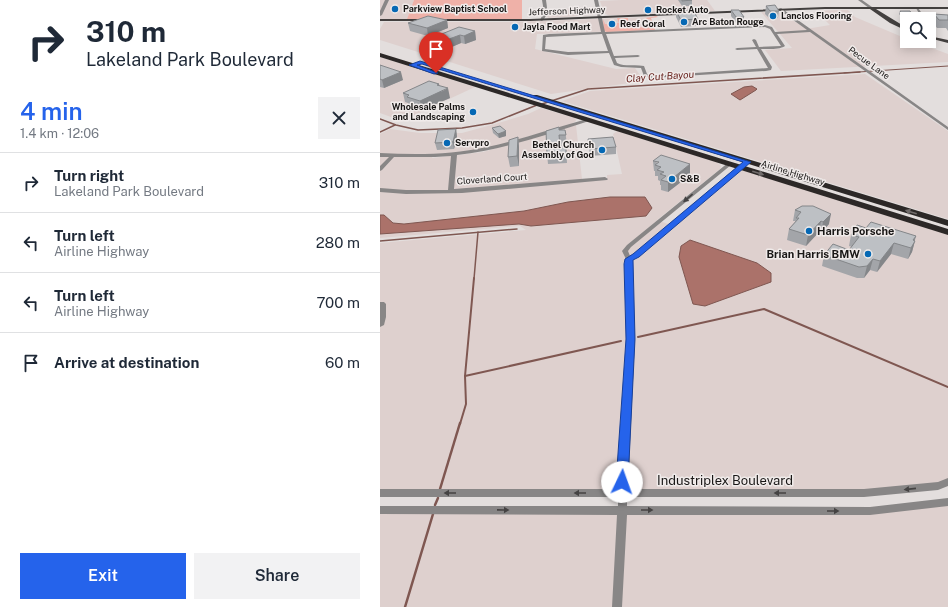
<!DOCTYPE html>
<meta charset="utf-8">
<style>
:root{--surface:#fff;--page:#f2f2f3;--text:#1f2937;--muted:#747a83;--line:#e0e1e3;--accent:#2563eb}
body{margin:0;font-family:"Public Sans",sans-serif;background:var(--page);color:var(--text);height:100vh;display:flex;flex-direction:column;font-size:15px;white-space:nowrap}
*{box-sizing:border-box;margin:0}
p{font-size:13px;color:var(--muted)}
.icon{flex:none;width:22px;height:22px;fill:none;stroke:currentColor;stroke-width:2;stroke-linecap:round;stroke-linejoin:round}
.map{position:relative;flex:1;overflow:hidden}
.drawer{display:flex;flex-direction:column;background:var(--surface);width:380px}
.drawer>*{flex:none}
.banner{background:#fff;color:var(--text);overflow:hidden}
.fabs{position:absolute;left:520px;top:12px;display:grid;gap:8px}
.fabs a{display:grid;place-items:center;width:36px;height:36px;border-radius:0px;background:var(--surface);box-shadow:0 2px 10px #0003;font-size:20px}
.pin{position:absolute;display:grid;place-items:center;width:34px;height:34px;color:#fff;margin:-41px -17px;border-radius:50% 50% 50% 0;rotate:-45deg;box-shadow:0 0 4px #0007}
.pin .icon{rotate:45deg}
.me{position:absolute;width:44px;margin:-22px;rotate:3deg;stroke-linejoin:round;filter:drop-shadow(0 0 3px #0008)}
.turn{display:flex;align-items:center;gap:14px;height:84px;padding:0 20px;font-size:18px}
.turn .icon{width:52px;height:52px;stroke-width:2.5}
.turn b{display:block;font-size:28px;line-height:34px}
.round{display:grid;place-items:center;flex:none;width:42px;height:42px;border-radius:0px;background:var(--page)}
.overview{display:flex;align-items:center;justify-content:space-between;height:68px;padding:0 20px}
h1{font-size:24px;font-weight:600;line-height:30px;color:var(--accent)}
.cta{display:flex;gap:8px;margin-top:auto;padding:8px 20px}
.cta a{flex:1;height:46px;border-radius:0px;background:var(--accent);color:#fff;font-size:16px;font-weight:600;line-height:46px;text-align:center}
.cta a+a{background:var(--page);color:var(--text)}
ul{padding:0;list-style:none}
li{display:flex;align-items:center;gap:12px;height:60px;padding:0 20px;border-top:1px solid var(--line)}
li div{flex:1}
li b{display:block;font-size:15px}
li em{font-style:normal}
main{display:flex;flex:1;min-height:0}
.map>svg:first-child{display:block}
.built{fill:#ded0ce}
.green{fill:#efb1a8}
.water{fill:#ab726a;stroke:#7f5751}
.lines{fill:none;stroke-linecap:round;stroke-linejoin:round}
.stream-far3{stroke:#7f5751;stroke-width:1}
.stream-far2{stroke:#7f5751;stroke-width:1.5}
.stream-far1{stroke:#7f5751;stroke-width:2}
.stream{stroke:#7f5751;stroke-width:2.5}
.minor{fill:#888686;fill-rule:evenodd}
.major{fill:#43403f;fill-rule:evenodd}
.highway{fill:#2c2827;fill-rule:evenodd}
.wall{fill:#a3a5a9}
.shaded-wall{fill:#848689}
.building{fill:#bdc0c4;stroke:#848689}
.oneway{fill:#716c6b}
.oneway2{fill:#454343}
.route{fill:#2563eb;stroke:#184099}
.poi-dot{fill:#0568b4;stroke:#f0ebea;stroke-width:1.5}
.labels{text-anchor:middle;stroke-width:3;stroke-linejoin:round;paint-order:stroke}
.far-poi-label{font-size:9px;font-weight:bold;fill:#191716;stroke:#f0ebea;text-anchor:start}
.far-street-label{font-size:9px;fill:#191716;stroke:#f0ebea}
.far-water-label{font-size:10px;font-style:italic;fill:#631b16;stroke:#f0ebea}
.poi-label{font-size:11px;font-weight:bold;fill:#191716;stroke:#f0ebea;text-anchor:start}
.near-street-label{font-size:13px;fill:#191716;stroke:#f0ebea}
</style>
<main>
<section class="drawer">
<div class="banner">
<div class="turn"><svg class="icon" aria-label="right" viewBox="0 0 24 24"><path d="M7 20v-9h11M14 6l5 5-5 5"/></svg><div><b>310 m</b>Lakeland Park Boulevard</div></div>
</div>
<div class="overview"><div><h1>4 min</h1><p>1.4 km · 12:06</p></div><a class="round"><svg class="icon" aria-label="close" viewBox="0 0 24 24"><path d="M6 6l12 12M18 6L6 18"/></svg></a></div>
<ul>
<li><svg class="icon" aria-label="right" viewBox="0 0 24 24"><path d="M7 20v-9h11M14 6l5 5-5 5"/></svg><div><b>Turn right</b><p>Lakeland Park Boulevard</p></div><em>310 m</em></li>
<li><svg class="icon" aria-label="left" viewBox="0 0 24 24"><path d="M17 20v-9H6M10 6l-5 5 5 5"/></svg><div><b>Turn left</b><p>Airline Highway</p></div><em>280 m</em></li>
<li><svg class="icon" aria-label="left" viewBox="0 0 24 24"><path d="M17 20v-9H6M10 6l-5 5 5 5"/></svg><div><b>Turn left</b><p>Airline Highway</p></div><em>700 m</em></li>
<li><svg class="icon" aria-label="arrive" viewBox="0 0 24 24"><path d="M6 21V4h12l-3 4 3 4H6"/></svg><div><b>Arrive at destination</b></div><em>60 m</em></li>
</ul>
<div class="cta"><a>Exit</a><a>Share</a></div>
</section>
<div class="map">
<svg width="568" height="607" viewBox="0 0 568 607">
<rect width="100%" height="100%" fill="#e3dedd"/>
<!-- built -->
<g class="built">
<polygon points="0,0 34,0 27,19 0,19"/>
<polygon points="241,0 327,0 335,11 237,15 228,15 224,13 220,1"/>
<polygon points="212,7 214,13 212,15 169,18 166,16 167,10"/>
<polygon points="458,10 468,10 475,17 527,39 527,41 533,41 568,54 568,62 401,71 385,50 412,48 381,12 402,13 426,29 450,25 436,11"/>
<polygon points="270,17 275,30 157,34 155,49 236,69 255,68 260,75 250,83 171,94 0,40 0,29 4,22 130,22"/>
<polygon points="0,57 95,87 22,121 0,113"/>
<polygon points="485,74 568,131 568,219 182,101 210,91"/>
<polygon points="161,108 195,118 196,121 191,124 106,149 53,156 52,158 103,152 196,125 202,179 227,178 227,175 242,174 233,134 237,131 337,162 341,166 340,169 277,220 291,225 360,167 568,233 568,481 484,493 0,493 0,243 146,230 140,226 0,238 0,134 10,129 40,133 82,133 115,124 148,114"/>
<polygon points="568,502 568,607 0,607 0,510 490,511"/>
</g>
<!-- green -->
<g class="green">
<polygon points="34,0 142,0 142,19 27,19"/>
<polygon points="276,16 278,17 271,18 275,30 227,32 224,31 223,19 225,24 236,25 236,23 239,23 237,18 248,18 248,21 239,21 241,28 273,27 270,19 267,20 266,18"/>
</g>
<!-- water -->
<g class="water">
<polygon points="372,86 377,89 376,90 360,100 351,94 364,87"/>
<polygon points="230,197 265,197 272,208 266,216 151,226 139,224 0,234 0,215 4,215 13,223 24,224 144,211 188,202"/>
<polygon points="310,240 377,263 391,273 391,282 325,306 313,304 299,257 301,246"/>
</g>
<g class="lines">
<!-- stream-far3 -->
<polyline class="stream-far3" points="464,73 568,66"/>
<!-- stream-far2 -->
<g class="stream-far2">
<polyline points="162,104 208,89 480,72"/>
<polyline points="0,119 16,125 38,130 82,128 112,123 157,105"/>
<polyline points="0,132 15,125"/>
<polyline points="0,241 137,229"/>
<polyline points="94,279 98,232"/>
</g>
<!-- stream-far1 -->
<g class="stream-far1">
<polyline points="94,278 85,376 241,341"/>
<polyline points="258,337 384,309 568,387"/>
<polyline points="80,424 86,404 85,376"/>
</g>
<!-- stream -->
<g class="stream">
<polyline points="60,489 80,423"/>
<polyline points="55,505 58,498"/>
<polyline points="25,607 53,514"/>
</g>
<!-- minor -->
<g class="minor">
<polygon points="5,0 9,0 2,15 0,16 0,11"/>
<path d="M 162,0 L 166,0 C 167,8 169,15 162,21 L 160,20 L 164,12 Z"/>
<path d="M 214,0 L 218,0 L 225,32 L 385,25 L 392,27 L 395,32 L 427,30 L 398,9 L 401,8 L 568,127 L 568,130 L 430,32 L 397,34 L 405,46 C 399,50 388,49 381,49 L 392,67 L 391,70 L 386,71 L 271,78 L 264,76 L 261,68 L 241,67 L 234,65 L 229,53 L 188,55 L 162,51 L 163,35 L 169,34 L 221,32 ZM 385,27 L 390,29 L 401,46 L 379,47 L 376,40 L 374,39 L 372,40 L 376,47 L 357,48 L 355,49 L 357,50 L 377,49 L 388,68 L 271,76 L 267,74 L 264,66 C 255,64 245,67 237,63 L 235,58 L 258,57 L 260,56 L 258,55 L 234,56 L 226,34 ZM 222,34 L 228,51 L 188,52 L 165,49 L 166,37 Z"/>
<polygon points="478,0 482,0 492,7 489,8"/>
<polygon points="536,8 538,8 546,19 542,19"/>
<path d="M 207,119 L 209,119 L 209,121 C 166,135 122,150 77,155 L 74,189 L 225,177 L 228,179 L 227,180 L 82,193 L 26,194 L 0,192 L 0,188 L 26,190 L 68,190 L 71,156 L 55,157 L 14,157 L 2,170 L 0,171 L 0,166 L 9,157 L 0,157 L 0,153 C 36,155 71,155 107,147 C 141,140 173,128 207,119 Z"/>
<polygon points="349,162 352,164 351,165 251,247 248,251 250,256 254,254 358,166 362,166 362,168 258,256 252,260 255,339 248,489 484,489 558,482 568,478 568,486 558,490 484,497 247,497 247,506 490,507 568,498 568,506 490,515 247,515 242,607 232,607 237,515 0,514 0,506 238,506 238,497 0,497 0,489 239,489 247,339 245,263 246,259 242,251 247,245"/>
<polygon points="0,302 4,302 6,304 6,317 4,325 0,327"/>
</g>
<!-- major -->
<g class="major">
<polygon points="445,7 568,7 568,9 496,9 527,28 527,31 510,23 490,9 445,9 150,21 0,21 0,19 150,19"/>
<polygon points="549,36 568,40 568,43 549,38"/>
</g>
<!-- highway -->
<g class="highway">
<polygon points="0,53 568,229 568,235 0,57"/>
<polygon points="153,95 157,95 568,220 568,226 153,97"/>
</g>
</g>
<!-- wall -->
<g class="wall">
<polygon points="298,0 312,0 312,6 302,6"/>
<polygon points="386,6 399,11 398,18 390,19 385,14"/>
<polygon points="351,10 364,17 363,23 356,23 351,16"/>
<polygon points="296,11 318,19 317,26 301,27 296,17"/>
<polygon points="520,11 535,19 527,19 527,21 524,21 519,14"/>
<polygon points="554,14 568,15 568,31 566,28 557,28 552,22"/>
<polygon points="67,20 68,28 48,36 30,31 28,23"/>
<polygon points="95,31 96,40 85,44 81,43 60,52 48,48 47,40"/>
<polygon points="0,65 23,80 4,88 0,87"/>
<polygon points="59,86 70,98 42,110 29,106 28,103 25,102 23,93"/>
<polygon points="112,128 126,131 126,136 119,138 113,133"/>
<polygon points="76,129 77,137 74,149 57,150 55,143"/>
<polygon points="179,130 185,130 187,144 180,145 180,146 186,146 187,163 168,164 167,154"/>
<polygon points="138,137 139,147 139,166 130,167 128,157"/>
<polygon points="208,139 236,147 236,154 210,156"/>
<polygon points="273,161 310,175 288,192 281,190 281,185 280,185 280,181 278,180 278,176 275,176 275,171 274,171"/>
<polygon points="422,206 449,224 441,233 439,232 426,246 407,240 409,229 415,222 415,221 413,221 415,210"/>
<polygon points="486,228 536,236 532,252 528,259 511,254 497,272 490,270 484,278 477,278 442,266 444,255 469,250 472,247 469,246 471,235 474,232 474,229"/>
</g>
<!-- shaded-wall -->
<g class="shaded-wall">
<polygon points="67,20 68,28 48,36 47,28"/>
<polygon points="95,31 96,40 85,44 84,36"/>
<polygon points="80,35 81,43 60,52 58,43"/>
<polygon points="21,72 23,80 4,88 2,80"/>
<polygon points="59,84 61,92 68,88 70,98 42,110 40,101 57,85"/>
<polygon points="76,129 77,137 74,149 73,142"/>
<polygon points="126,131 126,136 119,138 118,134"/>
<polygon points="138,137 139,147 139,166 137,156"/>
<polygon points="310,164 310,175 288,192 288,182"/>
<polygon points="451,214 449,224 441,233 443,222"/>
<polygon points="441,221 439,232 426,246 428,235"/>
<polygon points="536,236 533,244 535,241 532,252 528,259 533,240"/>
<polygon points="514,243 511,254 497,272 500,261"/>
<polygon points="493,259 490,270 484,278 487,266"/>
</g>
<!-- building -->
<g class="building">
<polygon points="302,0 312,0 302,1"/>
<polygon points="395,5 399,11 390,11 386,6"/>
<polygon points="313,10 318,19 301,20 296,11"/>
<polygon points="351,10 359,10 364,17 356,17"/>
<polygon points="520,11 530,11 535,19 525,18"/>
<polygon points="554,14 568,15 568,20 559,20"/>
<polygon points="48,16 67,20 47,28 28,23"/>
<polygon points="79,27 95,31 84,36 80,35 58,43 47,40"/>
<polygon points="0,65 21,72 2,80 0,79"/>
<polygon points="49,81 59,84 57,85 68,88 40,101 27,97 29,95 23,93"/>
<polygon points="120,126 126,131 118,134 112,128"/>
<polygon points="179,127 179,130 185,130 186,135 179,135 180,146 186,146 186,153 167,154 166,131"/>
<polygon points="76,129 73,142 55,143 58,130"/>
<polygon points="138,137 137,156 128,157 129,140"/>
<polygon points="233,137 236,147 210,149 208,139"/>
<polygon points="281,155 310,164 288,182 281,180 286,176 280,174 284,172 277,170 281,167 275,165 279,162 273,161"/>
<polygon points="422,206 433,206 451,214 443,222 441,221 428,235 409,229 419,218 416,218 421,212 415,210"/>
<polygon points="491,222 536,236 533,240 535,241 531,248 514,243 500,261 493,259 487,266 479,267 444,255 453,244 469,250 479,237 471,235 475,230 474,229 477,225 486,228"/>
</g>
<!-- one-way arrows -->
<defs><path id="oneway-solid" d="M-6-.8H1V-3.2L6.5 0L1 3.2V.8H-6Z"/></defs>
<g class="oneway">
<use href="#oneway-solid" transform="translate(378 173) rotate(17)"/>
<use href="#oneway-solid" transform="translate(531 212) rotate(-163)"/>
</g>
<g class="oneway2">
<use href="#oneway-solid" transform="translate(308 198) rotate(140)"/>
<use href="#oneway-solid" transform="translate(530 489) rotate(174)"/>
<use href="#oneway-solid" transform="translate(70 493) rotate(-180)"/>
<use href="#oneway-solid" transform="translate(200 493) rotate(180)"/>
<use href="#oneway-solid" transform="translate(400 493) rotate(-180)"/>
<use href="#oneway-solid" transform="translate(123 510) rotate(1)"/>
<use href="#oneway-solid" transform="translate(267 510)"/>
<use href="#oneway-solid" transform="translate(453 511)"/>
</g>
<!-- route -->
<polygon class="route" points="40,61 371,162 259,257 253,260 255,339 248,482 247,485 242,487 238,485 236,482 246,339 244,264 245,259 253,254 363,162 42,64 37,65 58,73 54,74 29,65"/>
<!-- markers -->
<g class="poi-dot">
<circle cx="15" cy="9" r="4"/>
<circle cx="268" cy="10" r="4"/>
<circle cx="393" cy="16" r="4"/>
<circle cx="304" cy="22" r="4"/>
<circle cx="232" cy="24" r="4"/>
<circle cx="135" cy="27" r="4"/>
<circle cx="93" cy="112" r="4"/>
<circle cx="67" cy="143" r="4"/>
<circle cx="222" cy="150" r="4"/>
<circle cx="292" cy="179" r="4"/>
<circle cx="429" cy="231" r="4"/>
<circle cx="488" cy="254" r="4"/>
</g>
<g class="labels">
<!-- far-poi labels -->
<g class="far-poi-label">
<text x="23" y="12">Parkview Baptist School</text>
<text x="276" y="13">Rocket Auto</text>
<text x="401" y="19">Lanclos Flooring</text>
<text x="312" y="25">Arc Baton Rouge</text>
<text x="240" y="27">Reef Coral</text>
<text x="143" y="30">Jayla Food Mart</text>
<text x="85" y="110" text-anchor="end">Wholesale Palms<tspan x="85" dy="10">and Landscaping</tspan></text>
<text x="75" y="146">Servpro</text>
<text x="214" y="148" text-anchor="end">Bethel Church<tspan x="214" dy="10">Assembly of God</tspan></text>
<text x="300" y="182">S&amp;B</text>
</g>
<!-- far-street labels -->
<g class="far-street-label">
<text transform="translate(187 11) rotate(-2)" y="3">Jefferson Highway</text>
<text transform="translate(489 63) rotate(36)" y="3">Pecue Lane</text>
<text transform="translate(413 173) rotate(17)" y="3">Airline Highway</text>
<text transform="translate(112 179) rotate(-4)" y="3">Cloverland Court</text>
</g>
<!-- far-water labels -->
<g class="far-water-label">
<text transform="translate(280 76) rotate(-4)" y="4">Clay Cut Bayou</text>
</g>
<!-- poi labels -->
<g class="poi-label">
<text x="437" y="235">Harris Porsche</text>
<text x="480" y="258" text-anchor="end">Brian Harris BMW</text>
</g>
<!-- near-street labels -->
<g class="near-street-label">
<text x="345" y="485">Industriplex Boulevard</text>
</g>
</g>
</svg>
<div class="fabs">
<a><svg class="icon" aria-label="search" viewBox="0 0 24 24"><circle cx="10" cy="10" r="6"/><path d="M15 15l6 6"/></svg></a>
</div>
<div class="pin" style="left:56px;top:73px;background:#d93025"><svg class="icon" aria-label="arrive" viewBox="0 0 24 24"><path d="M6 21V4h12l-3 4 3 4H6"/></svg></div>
<svg class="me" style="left:242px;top:482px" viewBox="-20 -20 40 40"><circle r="19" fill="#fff"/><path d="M0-13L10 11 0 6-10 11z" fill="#2563eb"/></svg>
</div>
</main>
